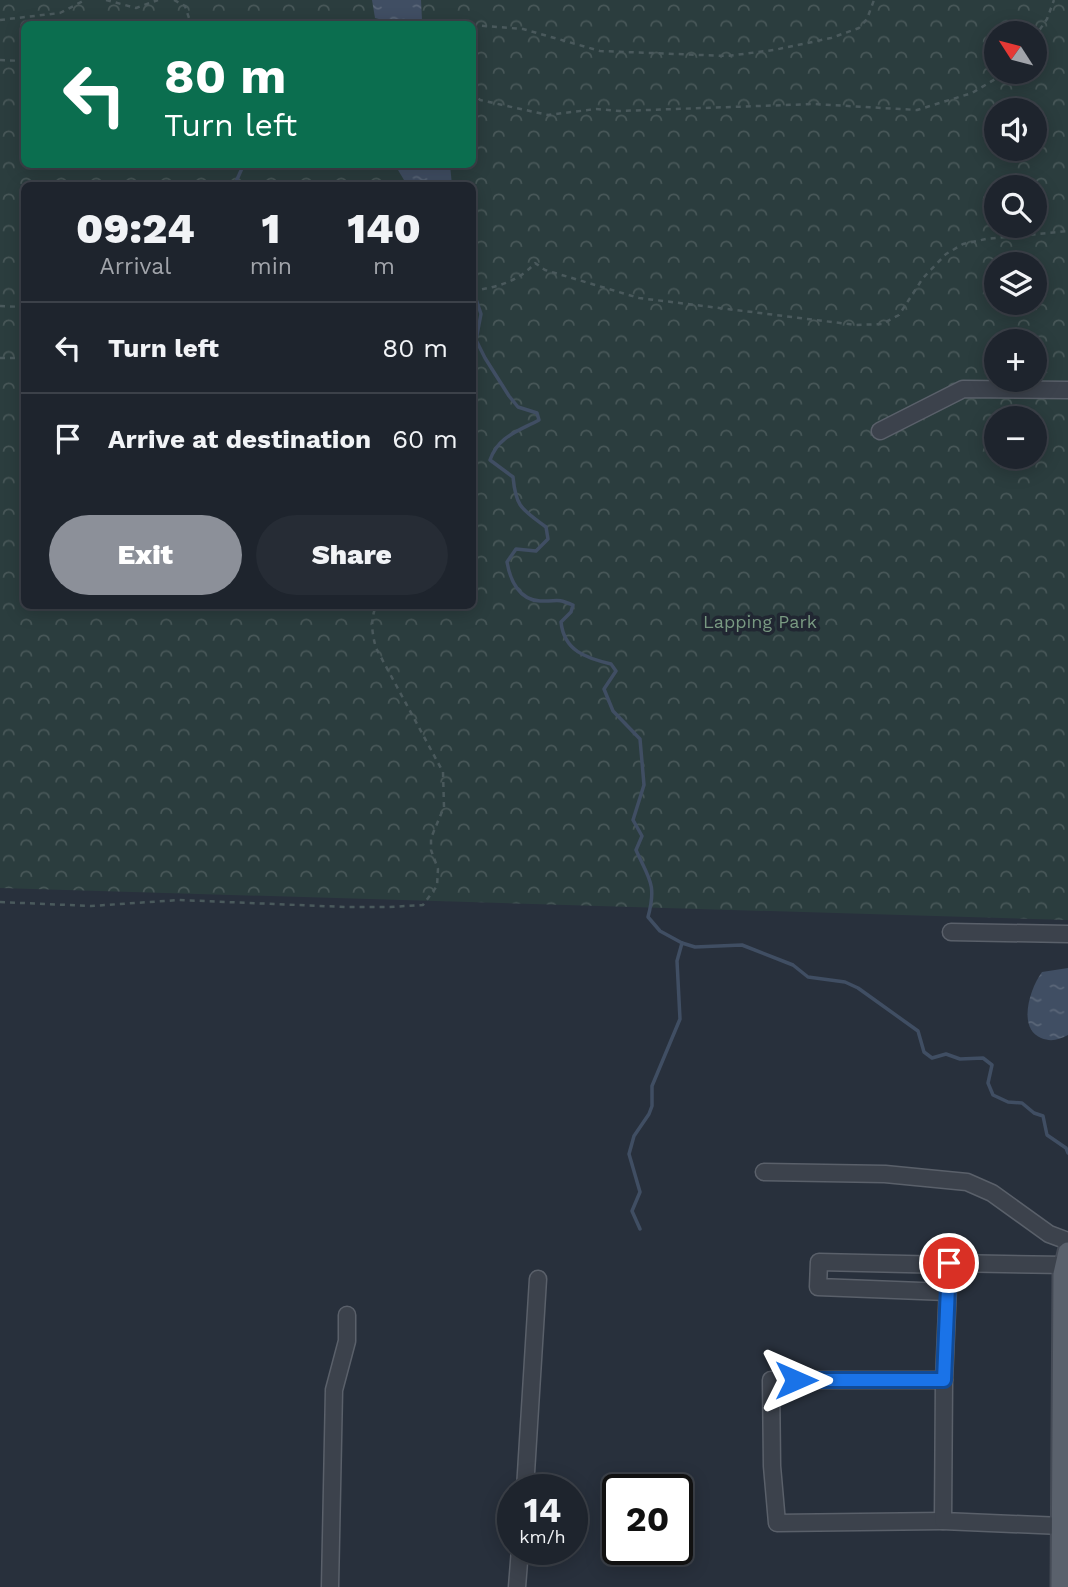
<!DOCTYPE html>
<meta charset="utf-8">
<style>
:root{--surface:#1e242d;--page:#262c35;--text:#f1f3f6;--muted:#a1a4aa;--line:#3c4149;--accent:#8c9099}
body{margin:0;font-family:"Work Sans",sans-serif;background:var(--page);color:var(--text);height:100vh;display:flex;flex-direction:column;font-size:26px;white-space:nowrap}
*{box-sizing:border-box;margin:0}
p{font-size:23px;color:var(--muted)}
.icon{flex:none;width:38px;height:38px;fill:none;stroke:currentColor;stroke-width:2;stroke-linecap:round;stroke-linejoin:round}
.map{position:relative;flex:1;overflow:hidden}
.sheet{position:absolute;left:21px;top:182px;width:455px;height:427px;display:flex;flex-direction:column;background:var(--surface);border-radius:10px;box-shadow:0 4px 18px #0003,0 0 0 2px var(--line)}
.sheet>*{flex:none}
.guide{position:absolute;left:21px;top:21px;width:455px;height:147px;border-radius:10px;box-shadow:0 4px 18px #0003,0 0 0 2px var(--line);background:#0b6e4f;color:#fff;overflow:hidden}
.needle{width:46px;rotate:306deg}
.buttons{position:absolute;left:984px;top:21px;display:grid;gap:14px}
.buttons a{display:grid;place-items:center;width:63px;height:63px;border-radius:50%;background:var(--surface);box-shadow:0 4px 18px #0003,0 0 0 2px var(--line);font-size:35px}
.speed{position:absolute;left:497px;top:1474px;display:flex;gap:14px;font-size:35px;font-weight:700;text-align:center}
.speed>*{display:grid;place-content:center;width:91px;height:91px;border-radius:50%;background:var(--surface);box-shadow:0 4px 18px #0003,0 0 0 2px var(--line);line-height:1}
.speed small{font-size:18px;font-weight:400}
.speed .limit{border:4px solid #111;border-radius:10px;background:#fff;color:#111}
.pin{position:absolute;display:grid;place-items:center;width:60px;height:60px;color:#fff;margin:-30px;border:4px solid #fff;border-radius:50%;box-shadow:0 2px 7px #0007}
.me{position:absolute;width:77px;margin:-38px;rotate:90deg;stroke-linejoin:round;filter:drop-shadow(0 0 5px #0008)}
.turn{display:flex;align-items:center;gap:24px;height:147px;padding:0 28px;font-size:32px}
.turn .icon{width:91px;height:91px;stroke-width:2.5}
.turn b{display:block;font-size:49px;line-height:60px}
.eta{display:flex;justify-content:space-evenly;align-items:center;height:119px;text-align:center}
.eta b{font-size:42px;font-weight:800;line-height:49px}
.action{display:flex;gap:14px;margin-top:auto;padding:14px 28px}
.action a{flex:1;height:80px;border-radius:42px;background:var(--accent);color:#fff;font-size:28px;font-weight:800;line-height:80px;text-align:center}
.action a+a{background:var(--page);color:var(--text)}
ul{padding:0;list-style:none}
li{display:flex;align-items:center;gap:21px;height:91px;padding:0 28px;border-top:2px solid var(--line)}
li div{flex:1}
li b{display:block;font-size:26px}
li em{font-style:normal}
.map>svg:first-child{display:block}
.park{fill:url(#park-crowns);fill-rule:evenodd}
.water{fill:url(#water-ripples)}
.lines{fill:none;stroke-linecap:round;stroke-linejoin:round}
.stream{stroke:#404e63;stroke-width:3.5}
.minor-casing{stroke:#5a606a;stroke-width:19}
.major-casing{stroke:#454b56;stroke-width:23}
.path{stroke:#4a595c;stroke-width:2.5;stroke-dasharray:5 5;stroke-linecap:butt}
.minor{stroke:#3c424c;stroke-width:16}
.major{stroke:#5a616c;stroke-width:19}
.route-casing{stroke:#114b97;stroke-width:18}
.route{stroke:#1a73e8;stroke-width:12}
.labels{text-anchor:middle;stroke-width:7;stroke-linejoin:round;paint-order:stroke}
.park-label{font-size:18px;fill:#799a82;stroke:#212732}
</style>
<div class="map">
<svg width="1068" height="1587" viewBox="0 0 1068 1587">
<defs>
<pattern id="park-crowns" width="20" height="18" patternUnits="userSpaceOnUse" patternTransform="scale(1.75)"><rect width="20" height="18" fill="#2b3d3e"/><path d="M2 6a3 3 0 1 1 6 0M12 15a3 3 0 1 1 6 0" fill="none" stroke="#485758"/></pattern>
<pattern id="water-ripples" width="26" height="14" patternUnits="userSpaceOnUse" patternTransform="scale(1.75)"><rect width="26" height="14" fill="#404e63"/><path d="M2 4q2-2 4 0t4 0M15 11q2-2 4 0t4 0" fill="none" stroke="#5a6678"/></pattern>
</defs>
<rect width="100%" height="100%" fill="#28303c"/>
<!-- park -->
<path class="park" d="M 0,0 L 1068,0 L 1068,920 L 0,888 ZM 24,24 L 472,24 L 472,164 L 24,164 ZM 996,33 L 1034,33 L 1034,72 L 996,72 ZM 996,110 L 1034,110 L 1034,149 L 996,149 ZM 24,186 L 472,186 L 472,606 L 24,606 ZM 996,187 L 1034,187 L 1034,226 L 996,226 ZM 996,264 L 1034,264 L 1034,303 L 996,303 ZM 996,341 L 1034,341 L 1034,380 L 996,380 ZM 996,418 L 1034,418 L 1034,457 L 996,457 Z"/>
<!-- water -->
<g class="water">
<polygon points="372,0 421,0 422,20 416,24 398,24 375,18"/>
<polygon points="395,165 450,165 452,185 407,185"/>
<path d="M 1068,968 L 1068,1035 C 1058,1040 1051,1042 1041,1038 C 1017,1028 1030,988 1042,972 Z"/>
</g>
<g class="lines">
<!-- stream -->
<g class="stream">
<polyline points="234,186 244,164"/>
<path d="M 476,299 L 481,314 L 476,340 L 485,358 L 509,396 L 518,407 L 537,413 L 539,420 C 519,431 498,436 490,460 L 513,477 C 516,508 522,509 546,527 L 548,539 L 536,551 L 516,549 L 507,562 C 510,580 519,600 540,601 C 558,602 554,597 573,605 L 571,612 L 561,622 C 564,651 586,658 611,664 L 616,671 L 604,689 L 613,711 L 640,739 L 644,785 L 633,820 L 642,836 L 636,850 C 649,879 657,884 648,917 L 660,931 L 682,943 L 695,947 L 742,945 L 793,965 L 808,977 L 845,982 L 858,988 L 918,1031 L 924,1052 L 932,1058 L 946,1054 L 960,1059 L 983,1058 L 992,1065 L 988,1083 L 993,1095 L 1008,1102 L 1022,1103 L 1034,1113 L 1043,1116 L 1047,1135 L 1066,1148 L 1068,1153"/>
<polyline points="640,1229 632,1211 640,1192 629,1154 634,1136 649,1114 652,1106 652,1086 680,1019 677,961 682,943"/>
</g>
<!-- minor casing -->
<g class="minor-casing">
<g id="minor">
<polyline points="880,431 963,389 1068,390"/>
<polyline points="951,932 1068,934"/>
<polyline points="764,1172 885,1174 967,1182 992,1193 1049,1234 1068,1241"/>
<polyline points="947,1292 818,1287 819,1262 949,1265"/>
<polyline points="525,1489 538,1279"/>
<polyline points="943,1521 777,1523 772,1466 771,1380 944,1380"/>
<polyline points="1062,1526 943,1521 944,1380 949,1263 1065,1265"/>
<polyline points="330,1587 334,1390 347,1341 347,1315"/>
<polyline points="517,1587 520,1549"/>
</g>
</g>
<!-- major casing -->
<g class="major-casing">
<polyline id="major" points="1061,1587 1063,1274 1068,1252"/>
</g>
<!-- path -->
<g class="path">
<polyline points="106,0 136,8 158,0"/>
<polyline points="174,0 185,6 191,24"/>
<polyline points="0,20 60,13 85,0"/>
<polyline points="270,24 308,21 333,24"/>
<polyline points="472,25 523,29 600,51 727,56 774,50 831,38 859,28 867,19 874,0"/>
<polyline points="1034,38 1047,19 1054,0"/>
<polyline points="0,60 24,61"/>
<polyline points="472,91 480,100 548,115 596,109 620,111 814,104 917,110 972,93 1007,72"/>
<path d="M 472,291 C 497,287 518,282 535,263 L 545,270 L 639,298 L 856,325 L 882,324 L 899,315 L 923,278 L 946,254 L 963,244 L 986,239 L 1068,231"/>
<polyline points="0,306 24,307"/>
<polyline points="0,358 24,358"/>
<polyline points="445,606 450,606"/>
<path d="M 0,902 L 91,906 L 179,900 L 345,907 L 389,907 L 423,905 L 437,886 L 438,869 L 431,850 L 431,838 L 444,807 L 443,772 L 376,648 C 372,633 370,621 376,606"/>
</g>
<!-- minor -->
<use href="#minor" class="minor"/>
<!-- major -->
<use href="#major" class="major"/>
</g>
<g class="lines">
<!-- route casing -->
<g class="route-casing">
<polyline id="route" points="796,1380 944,1380 949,1263"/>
</g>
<!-- route -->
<use href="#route" class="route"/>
</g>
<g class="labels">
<!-- park labels -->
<g class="park-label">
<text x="760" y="628">Lapping Park</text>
</g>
</g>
</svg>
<div class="buttons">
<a><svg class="needle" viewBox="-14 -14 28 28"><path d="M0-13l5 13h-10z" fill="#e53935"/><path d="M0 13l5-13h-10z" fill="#a1a4aa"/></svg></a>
<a><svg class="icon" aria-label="sound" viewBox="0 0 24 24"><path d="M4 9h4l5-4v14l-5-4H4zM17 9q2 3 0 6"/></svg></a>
<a><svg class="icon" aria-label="search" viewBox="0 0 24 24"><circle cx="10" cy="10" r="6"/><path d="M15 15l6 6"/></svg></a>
<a><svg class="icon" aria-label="layers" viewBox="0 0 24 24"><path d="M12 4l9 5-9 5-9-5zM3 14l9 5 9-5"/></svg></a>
<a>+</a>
<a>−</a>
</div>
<div class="speed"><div>14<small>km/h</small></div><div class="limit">20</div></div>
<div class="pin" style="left:949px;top:1263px;background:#d93025"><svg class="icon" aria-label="arrive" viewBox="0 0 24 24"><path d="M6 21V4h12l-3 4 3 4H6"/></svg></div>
<svg class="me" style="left:796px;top:1380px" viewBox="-20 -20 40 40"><path d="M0-17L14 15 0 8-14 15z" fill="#1a73e8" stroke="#fff" stroke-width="4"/></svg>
<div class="guide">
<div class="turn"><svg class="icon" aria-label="left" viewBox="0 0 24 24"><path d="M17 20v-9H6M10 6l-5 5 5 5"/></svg><div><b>80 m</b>Turn left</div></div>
</div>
<section class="sheet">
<div class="eta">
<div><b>09:24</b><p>Arrival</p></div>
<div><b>1</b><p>min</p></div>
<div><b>140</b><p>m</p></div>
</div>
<ul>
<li><svg class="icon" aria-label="left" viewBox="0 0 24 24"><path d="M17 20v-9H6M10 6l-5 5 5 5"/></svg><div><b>Turn left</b></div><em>80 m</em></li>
<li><svg class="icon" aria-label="arrive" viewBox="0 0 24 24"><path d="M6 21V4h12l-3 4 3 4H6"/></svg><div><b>Arrive at destination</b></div><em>60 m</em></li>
</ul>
<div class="action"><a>Exit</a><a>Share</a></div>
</section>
</div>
